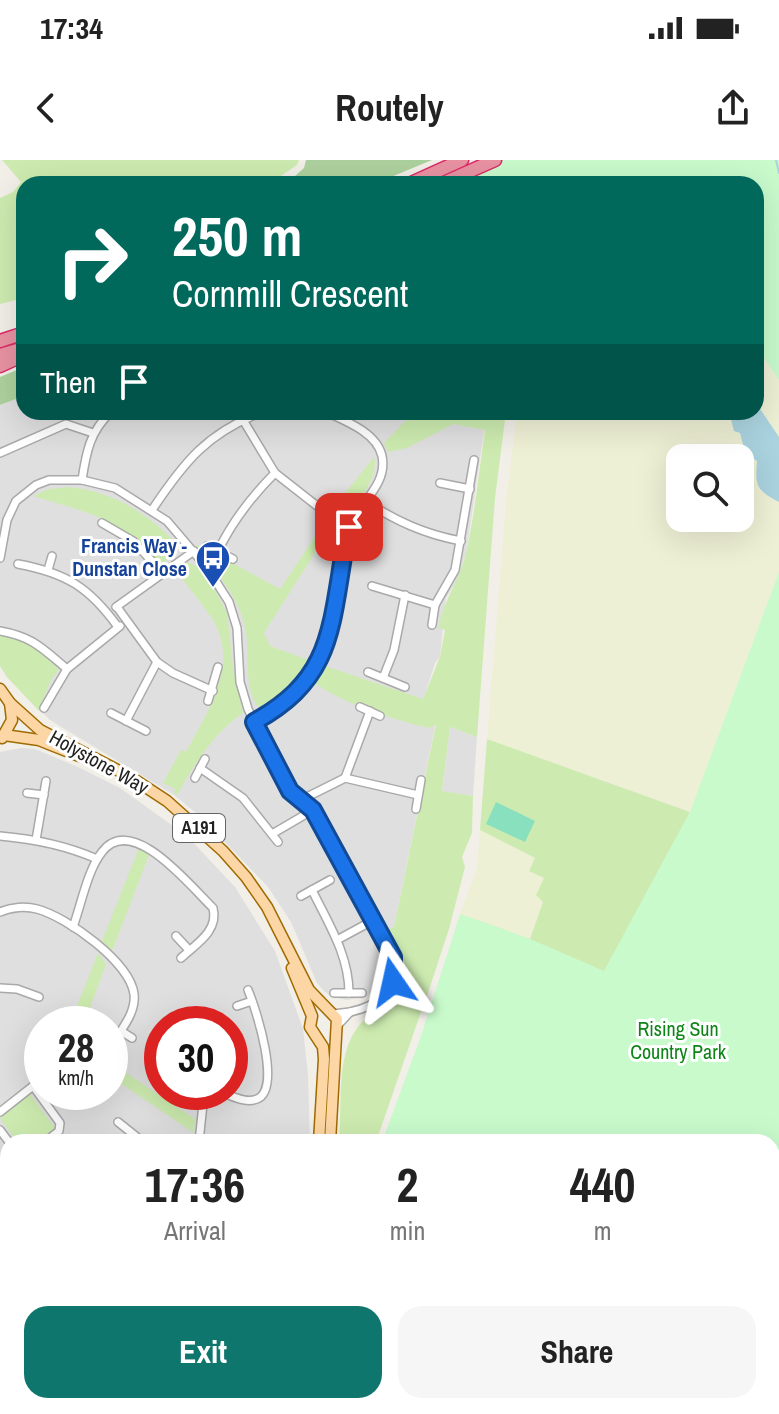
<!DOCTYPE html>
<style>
:root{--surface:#fff;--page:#f6f6f6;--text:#222;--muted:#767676;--accent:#0f766e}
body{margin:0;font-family:"Archivo Narrow",sans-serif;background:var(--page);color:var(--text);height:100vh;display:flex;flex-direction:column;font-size:30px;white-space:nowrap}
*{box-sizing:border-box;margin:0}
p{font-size:26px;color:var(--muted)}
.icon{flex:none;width:44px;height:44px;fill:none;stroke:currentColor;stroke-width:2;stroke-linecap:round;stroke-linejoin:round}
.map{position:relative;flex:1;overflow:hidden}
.sheet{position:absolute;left:0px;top:974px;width:780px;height:280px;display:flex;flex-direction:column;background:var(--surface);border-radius:24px 24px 0 0;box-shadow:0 8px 32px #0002}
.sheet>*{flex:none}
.banner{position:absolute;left:16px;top:16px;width:748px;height:244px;border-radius:24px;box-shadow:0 8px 32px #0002;background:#00695c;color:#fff;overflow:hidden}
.tools{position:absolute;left:666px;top:284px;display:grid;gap:16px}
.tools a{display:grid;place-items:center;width:88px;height:88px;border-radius:16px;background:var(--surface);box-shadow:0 8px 32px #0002;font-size:40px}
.speed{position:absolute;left:24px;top:846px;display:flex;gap:16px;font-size:40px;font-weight:700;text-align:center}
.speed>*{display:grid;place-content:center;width:104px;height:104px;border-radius:50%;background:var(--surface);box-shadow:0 8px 32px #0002;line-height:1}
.speed small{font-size:20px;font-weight:400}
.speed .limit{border:12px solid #d22;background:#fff;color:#111}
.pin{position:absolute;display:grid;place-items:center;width:68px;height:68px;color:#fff;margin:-34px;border-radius:16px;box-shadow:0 4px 12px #0006}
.me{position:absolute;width:88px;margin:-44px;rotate:349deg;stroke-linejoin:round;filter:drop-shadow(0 0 6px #0008)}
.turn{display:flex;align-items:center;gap:28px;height:168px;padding:0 24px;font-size:36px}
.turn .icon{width:104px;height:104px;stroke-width:2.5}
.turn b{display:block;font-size:56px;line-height:68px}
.then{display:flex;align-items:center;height:76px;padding:0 24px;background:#0003;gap:16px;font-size:30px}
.eta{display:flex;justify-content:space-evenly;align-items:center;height:136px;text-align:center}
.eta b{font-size:48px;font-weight:800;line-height:56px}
.primary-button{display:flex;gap:16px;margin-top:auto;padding:16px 24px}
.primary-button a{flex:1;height:92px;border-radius:24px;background:var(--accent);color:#fff;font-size:32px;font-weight:800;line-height:92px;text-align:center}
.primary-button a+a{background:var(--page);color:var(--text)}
.status{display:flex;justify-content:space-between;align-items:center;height:56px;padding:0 40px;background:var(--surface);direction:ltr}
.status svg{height:22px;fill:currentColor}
header{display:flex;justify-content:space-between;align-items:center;height:104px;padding:0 24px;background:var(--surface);font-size:36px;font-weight:800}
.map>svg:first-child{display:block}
.residential{fill:#e0dfdf;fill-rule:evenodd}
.industrial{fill:#ebdbe8}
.farmland{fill:#eef0d5;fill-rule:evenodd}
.grass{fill:#cdebb0}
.forest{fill:#add19e}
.park{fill:#c8facc}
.pitch{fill:#88e0be}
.water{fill:#aad3df}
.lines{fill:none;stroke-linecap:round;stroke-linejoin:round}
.stream{stroke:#aad3df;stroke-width:2}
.street-casing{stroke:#a9a9a9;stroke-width:10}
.secondary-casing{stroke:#707d05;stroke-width:12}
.primary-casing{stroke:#a06b00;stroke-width:13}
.highway-casing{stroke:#dc2a67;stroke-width:15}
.street{stroke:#fff;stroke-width:7}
.secondary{stroke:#f7fabf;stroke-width:9}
.primary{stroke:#fcd6a4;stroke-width:10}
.highway{stroke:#e892a2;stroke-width:12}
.route-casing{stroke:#114b97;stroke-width:20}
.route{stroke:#1a73e8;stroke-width:14}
.labels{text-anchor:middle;stroke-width:6;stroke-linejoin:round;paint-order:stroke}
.shield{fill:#fff;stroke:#646464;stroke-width:2}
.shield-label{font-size:18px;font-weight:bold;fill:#222}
.transit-label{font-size:20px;font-weight:bold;fill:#164399;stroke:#fff;text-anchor:end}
.street-label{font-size:20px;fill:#222;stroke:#fff}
.park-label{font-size:20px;fill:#0c8416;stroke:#fff}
</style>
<div class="status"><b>17:34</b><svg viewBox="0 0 49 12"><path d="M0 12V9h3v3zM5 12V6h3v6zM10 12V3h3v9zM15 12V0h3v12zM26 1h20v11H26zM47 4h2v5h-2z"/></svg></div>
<header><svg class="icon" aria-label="back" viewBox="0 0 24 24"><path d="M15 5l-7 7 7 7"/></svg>Routely<svg class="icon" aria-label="share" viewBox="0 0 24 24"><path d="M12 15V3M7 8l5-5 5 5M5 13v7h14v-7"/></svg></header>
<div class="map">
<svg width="779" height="1254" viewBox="0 0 779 1254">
<rect width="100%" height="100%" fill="#f2efe9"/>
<!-- residential -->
<g class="residential">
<polygon points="24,236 24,252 487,252 466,394 457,421 446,438 440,497 435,503 418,556 436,562 394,767 375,778 386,806 382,823 366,837 347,840 332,837 324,831 317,823 291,762 268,727 201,657 174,635 50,560 7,517 0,506 0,245"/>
<polygon points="450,567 477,577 473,636 442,632"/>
<path d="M 21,588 L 35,589 L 78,607 L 120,628 L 187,676 L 235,727 L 275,791 L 303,869 L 308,915 L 310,982 L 8,982 L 8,1050 L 0,1041 L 0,592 ZM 42,864 L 110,864 L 110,932 L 42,932 ZM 162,864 L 230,864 L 230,932 L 162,932 Z"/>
</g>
<!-- industrial -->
<polygon class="industrial" points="0,1100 8,1110 8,1246 61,1246 61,1254 0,1254"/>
<!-- farmland -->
<g class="farmland">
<path d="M 756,186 L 779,220 L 779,412 L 690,652 L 487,579 L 506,341 L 517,252 L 756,252 ZM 680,298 L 740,298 L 740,358 L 680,358 Z"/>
<polygon points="480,670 535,698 544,718 543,741 530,779 460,754 477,708"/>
</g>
<!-- grass -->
<g class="grass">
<polygon points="2,0 299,0 297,5 269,24 24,24 24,138 0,144 0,38 13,32 21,22"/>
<path d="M 414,252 L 506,252 L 495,338 L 477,577 L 450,567 L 442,631 L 473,636 L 472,673 L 462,697 L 465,707 L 449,769 L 427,836 L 402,825 L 400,795 L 386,771 L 394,767 L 436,564 L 430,568 C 397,561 341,543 315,523 L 325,506 L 423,539 L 440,497 L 445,470 L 438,468 C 443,441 460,420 466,393 C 475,353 479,311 485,270 L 453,264 L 407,288 L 388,292 L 384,283 Z"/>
<path d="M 374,297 C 382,331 323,369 337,399 L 318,388 L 264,473 L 270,486 L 311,501 C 304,518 278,550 258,547 C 242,525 251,492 245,467 C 237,433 216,413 196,386 L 199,385 L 280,429 L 338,342 Z"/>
<path d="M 68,327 C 113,331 147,353 178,385 L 178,392 L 160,406 C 151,397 143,387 133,378 C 106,355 66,346 33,336 L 49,329 Z"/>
<path d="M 186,402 L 193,404 L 199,409 L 216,432 L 227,453 L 233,507 L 243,553 C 214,572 194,605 177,635 L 174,633 L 175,629 L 163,623 L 181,590 L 186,592 C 207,553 240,505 213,460 C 202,443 188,427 176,411 Z"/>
<path d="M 0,475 C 30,481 38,488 59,510 C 47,521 46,537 39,551 L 7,517 L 0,506 Z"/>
<polygon points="487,579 690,652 604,812 460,754 530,779 543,742 536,735 544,718 529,711 535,698 480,670"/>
<polygon points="139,688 149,695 112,791 102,781"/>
<polygon points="98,793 106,804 84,864 70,864"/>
<path d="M 399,841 L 407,845 L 409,842 L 422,849 L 376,982 L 339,982 C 344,925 329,861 399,841 Z"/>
<polygon points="110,902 195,959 194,973 110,916"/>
<polygon points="30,934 55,968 37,982 17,982 0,958"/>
</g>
<!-- forest -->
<g class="forest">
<polygon points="306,0 432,0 374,24 286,24 304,8"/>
<polygon points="24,207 24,236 0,245 0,217"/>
<polygon points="779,1176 779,1254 715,1254 722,1246 772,1246 772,1185"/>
</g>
<!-- park -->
<g class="park">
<polygon points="502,0 779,0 779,220 756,186 756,24 467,24 466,18"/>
<polygon points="779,412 779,1176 772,1185 772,982 382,982 421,876 460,754 530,779 604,811 690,652"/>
<polygon points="249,1246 722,1246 715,1254 243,1254"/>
</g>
<!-- pitch -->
<polygon class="pitch" points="496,642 535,661 525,682 486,664"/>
<!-- water -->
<path class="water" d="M 756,243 L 779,277 L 779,342 C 756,330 755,326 757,301 C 744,293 744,288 740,273 L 734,271 L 729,252 L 756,252 Z"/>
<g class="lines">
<!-- stream -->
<polyline class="stream" points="776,0 779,13"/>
<!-- street casing -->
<g class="street-casing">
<g id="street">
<polyline points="243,260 275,313 326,353"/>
<polyline points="0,293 66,264 93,273"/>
<path d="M 82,320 C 86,293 90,271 111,252"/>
<polyline points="440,323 470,329"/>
<path d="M 365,341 C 396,361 424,374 461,381"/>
<path d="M 152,350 C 184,302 207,273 262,252"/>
<polyline points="320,360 334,342"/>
<polyline points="102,363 133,381 163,413"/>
<polyline points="207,386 233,399"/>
<path d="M 218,391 C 233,360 251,337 275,313"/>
<path d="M 0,398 L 7,360 L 16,341 L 36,325 L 49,320 L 82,320 L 115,328 L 167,361 L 208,409 L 229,442 L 237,468 L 240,522 L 248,549 L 290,631 L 313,650 L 393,797 C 401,829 378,846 350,852"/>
<path d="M 18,404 C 66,413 89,427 118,467"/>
<polyline points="48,410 52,396"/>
<polyline points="372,426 435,445"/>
<polyline points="116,447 194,391"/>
<polyline points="117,447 157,502 173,513 213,531"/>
<polyline points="432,465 435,445 455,410 474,300"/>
<path d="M 0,471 C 33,477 42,488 67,509"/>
<polyline points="368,512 405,527"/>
<polyline points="383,518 394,490 405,435"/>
<polyline points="208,541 218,507"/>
<polyline points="360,547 380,556"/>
<polyline points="44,548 67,509 120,466"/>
<polyline points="111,553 146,571"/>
<polyline points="126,561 157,502"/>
<path d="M 254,562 C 325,523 327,483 341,409 C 343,396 344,380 349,367 C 359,343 388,325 382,296 C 377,273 346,261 326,252"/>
<polyline points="200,608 243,638 278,682"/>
<polyline points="195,618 205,599"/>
<polyline points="345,618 370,551"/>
<polyline points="27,633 44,635"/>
<polyline points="301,640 345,618 418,635"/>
<polyline points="416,649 421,620"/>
<polyline points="272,674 313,650"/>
<path d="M 0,676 C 35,679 65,685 97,699"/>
<polyline points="36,680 46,621"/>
<path d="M 312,730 C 328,763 349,795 349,833"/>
<polyline points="301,736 330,720"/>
<path d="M 0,752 C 11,747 26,746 37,749 C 67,757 130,802 134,834 C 136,851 124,866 115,880"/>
<path d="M 73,767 C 81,745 88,709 102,692 C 132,652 191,727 213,748 C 219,771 196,784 181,798"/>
<polyline points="176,776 189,790"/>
<polyline points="337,780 372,761"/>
<polyline points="0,828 17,829 39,837"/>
<polyline points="334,833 362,833"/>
<polyline points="237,846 252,841"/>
<polyline points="333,854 350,852 337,866"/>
<polyline points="121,871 132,878"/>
<polyline points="33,926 60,963 59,971 45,982"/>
<path d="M 219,932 C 231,935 245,944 257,939 C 282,929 256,849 248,830"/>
<polyline points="0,952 42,919"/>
<polyline points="118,962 143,982"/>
<polyline points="0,970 9,982"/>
<polyline points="199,982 203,944 208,935 217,932"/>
</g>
</g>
<!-- secondary casing -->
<g class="secondary-casing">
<g id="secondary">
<polyline points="0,1057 8,1067"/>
<polyline points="89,1246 92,1254"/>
</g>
</g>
<!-- primary casing -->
<g class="primary-casing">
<g id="primary">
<polyline points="0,529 10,543 40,570 129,616 167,641 223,691 246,717 267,747 309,830 337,859 330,982"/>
<polyline points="4,575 39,580 79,596"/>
<polyline points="2,578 12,560 10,543"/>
<polyline points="292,808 312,856 310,867 323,887 324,899 319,982"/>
<polyline points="169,1254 180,1246"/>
<polyline points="188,1254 197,1246"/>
</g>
</g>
<!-- highway casing -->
<g class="highway-casing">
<g id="highway">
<polyline points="409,24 462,0"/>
<polyline points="441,24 495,0"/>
<polyline points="0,181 24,173"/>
<polyline points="0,195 24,188"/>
<polyline points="0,206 24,195"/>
</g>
</g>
<!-- street -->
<use href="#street" class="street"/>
<!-- secondary -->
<use href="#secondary" class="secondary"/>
<!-- primary -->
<use href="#primary" class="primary"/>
<!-- highway -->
<use href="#highway" class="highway"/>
</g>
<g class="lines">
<!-- route casing -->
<g class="route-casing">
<path id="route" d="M 349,367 C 345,379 344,391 342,403 C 330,479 326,522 254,562 L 290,631 L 313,650 L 393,797 L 393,822"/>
</g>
<!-- route -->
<use href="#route" class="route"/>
</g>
<!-- icons -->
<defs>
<g id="bus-pin" transform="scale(1.8)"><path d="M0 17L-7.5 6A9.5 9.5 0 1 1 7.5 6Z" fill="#1a4fb4" stroke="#fff"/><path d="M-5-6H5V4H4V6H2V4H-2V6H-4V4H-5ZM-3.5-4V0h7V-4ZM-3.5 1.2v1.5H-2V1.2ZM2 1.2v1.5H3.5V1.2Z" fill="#fff"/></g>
</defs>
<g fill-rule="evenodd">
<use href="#bus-pin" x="213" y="398"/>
</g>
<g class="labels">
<!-- shield labels -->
<rect class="shield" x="173" y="654" width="52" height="28" rx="6"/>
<g class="shield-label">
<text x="199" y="674">A191</text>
</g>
<!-- transit labels -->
<g class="transit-label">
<text x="187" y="393">Francis Way -<tspan x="187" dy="23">Dunstan Close</tspan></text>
</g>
<!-- street labels -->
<g class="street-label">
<text transform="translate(99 602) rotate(29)" y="7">Holystone Way</text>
</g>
<!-- park labels -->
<g class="park-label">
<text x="678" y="876">Rising Sun<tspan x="678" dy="23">Country Park</tspan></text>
</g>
</g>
</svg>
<div class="tools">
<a><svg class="icon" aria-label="search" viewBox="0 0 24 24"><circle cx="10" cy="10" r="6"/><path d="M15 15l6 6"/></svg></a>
</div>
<div class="speed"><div>28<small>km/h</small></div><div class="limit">30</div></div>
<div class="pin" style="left:349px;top:367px;background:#d93025"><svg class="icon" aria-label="arrive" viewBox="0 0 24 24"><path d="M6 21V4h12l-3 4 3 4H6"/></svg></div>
<svg class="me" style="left:393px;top:822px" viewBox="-20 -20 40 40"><path d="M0-17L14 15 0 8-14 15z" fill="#1a73e8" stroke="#fff" stroke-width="4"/></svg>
<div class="banner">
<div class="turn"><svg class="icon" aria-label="right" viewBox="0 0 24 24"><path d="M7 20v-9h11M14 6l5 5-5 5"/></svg><div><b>250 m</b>Cornmill Crescent</div></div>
<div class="then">Then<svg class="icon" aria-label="arrive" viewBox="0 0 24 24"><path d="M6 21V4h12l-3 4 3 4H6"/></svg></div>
</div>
<section class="sheet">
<div class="eta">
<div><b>17:36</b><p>Arrival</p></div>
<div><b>2</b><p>min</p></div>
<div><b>440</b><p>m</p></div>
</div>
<div class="primary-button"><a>Exit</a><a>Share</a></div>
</section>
</div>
